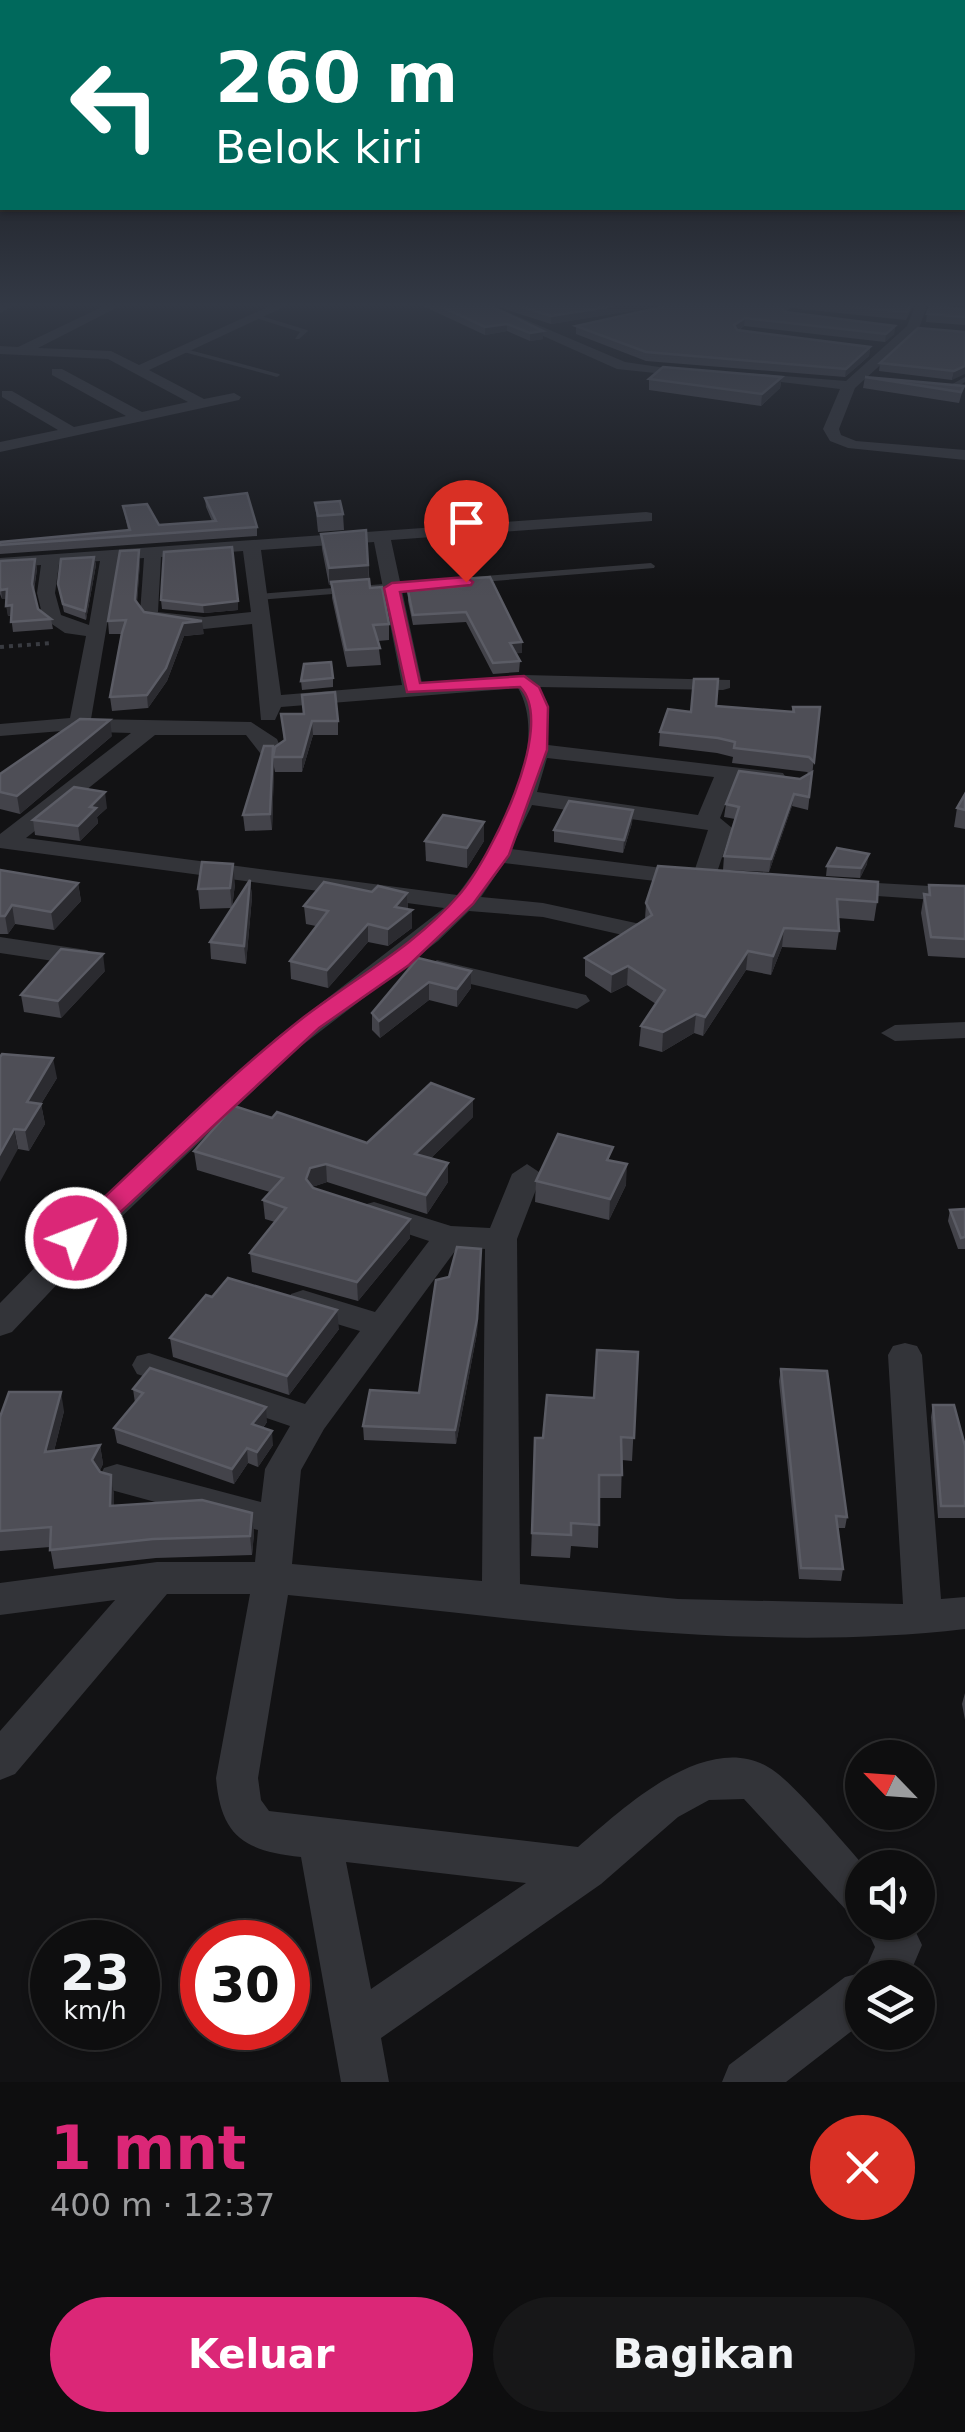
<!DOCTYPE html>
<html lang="id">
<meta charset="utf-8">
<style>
:root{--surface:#0e0e0f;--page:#171718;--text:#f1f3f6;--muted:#9b9c9e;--line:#2e2e2f;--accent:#db2777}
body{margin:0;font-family:"DejaVu Sans",sans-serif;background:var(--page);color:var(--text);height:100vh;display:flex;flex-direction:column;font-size:38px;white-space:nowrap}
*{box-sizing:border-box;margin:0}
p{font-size:32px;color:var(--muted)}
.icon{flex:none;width:55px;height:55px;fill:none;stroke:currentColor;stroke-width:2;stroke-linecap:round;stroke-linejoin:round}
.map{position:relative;height:2082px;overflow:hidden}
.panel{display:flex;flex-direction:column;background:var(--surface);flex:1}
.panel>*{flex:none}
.top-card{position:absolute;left:0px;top:0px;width:965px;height:210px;box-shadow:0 2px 8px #0004,0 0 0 2px var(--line);background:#00695c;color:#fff;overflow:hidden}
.needle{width:65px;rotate:295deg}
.buttons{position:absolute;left:845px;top:1740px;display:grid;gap:20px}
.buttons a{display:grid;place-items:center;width:90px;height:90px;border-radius:50%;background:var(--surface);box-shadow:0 2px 8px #0004,0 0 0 2px var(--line);font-size:50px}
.speed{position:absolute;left:30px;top:1920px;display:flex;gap:20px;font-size:50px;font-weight:700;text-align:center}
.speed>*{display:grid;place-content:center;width:130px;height:130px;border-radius:50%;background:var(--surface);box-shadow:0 2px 8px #0004,0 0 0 2px var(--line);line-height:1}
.speed small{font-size:25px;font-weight:400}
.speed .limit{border:15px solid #d22;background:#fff;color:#111}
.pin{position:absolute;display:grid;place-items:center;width:85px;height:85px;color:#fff;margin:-102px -42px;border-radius:50% 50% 50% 0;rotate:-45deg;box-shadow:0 0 10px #0007}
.pin .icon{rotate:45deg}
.me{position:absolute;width:110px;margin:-55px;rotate:47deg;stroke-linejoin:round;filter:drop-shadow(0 0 8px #0008)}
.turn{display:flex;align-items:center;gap:35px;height:210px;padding:0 50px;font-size:45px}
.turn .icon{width:130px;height:130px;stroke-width:2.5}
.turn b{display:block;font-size:70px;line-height:85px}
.round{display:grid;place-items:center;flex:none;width:105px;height:105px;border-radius:52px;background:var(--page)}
.summary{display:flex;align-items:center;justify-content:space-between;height:170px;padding:0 50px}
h1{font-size:60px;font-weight:700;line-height:75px;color:var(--accent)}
.cta{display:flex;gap:20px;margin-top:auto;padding:20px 50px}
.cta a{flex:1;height:115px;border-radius:60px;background:var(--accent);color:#fff;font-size:40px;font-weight:700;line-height:115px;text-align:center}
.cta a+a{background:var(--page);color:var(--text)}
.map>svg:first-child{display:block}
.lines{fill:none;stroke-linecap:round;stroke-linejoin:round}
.path{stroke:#393b41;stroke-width:4;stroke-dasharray:4 5;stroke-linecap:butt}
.service{fill:#333439;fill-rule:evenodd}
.minor{fill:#333439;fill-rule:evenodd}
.wall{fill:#43434a}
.shaded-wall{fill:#2b2b30}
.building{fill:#4e4e56;stroke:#5b5c65;stroke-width:2.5}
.route{fill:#db2777;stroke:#8e194d;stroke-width:2.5}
</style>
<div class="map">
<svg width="965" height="2082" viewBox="0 0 965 2082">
<rect width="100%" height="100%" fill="#121214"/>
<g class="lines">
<!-- path -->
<polyline class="path" points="0,647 52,643"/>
<!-- service -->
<g class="service">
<polygon points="258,315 307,330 308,331 299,339 295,339 300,332 256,318"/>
<polygon points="182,348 279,374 280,375 277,377 180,351"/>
<polygon points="965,377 965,382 954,389 947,387"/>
<polygon points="651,563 655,566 654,568 258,600 253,597 258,594"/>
</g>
<!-- minor -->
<g class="minor">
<polygon points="0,306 13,306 0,313"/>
<polygon points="104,306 120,306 38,348 111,351 139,365 270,306 286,306 149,370 204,399 234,393 241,397 239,400 0,452 0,442 58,430 2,397 2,391 12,391 74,427 126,416 52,375 52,369 62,369 142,412 188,402 108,359 0,354 0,346 18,347"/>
<polygon points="476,306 493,306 625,362 700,373 693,377 617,369"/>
<polygon points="915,306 927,306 918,331 855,388 839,429 841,435 856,441 965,450 965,460 848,448 830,441 823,429 840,389 739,377 746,373 846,381 907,326"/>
<path d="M 646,512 L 652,513 L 652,521 L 391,540 L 422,683 L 524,675 L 730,680 L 730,688 L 723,690 L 538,687 L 547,702 L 548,745 L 783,773 L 786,778 L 775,785 L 735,780 L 720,818 L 732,828 L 713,884 L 689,885 L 504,863 L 481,897 L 543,903 L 645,925 L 649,930 L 636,938 L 543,917 L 469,911 L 438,941 L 296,1050 L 116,1222 L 12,1332 L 0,1336 L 0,1303 L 94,1207 L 276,1038 L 444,908 L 0,848 L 0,834 L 131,733 L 62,731 L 0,736 L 0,724 L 70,718 L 86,636 L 65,633 L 43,618 L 37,593 L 41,565 L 0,568 L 0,558 ZM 374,542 L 402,685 L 281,695 L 261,550 ZM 243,551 L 251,612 L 204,617 L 158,612 L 161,557 ZM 144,558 L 140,613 L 148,623 L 204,629 L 252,624 L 261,720 L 275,720 L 281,707 L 518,688 C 552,747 495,847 457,895 L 26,838 L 155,735 L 246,735 L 264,758 L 280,758 L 283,753 L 277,739 L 251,722 L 91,719 L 118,560 ZM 100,561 L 89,625 L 61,615 L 55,593 L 59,564 ZM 547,758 L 714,777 L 698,815 L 537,792 ZM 532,805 L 708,830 L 694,872 L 511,849 Z"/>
<polygon points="842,881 965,888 965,902 833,893 830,888"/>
<polygon points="0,937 87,950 100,958 87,966 0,953"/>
<polygon points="437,960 586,995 590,1001 577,1009 428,974 424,968"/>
<polygon points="965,1022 965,1038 895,1041 881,1033 895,1025"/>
<path d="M 527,1164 L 542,1174 L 517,1239 L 520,1584 L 678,1599 L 903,1604 L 888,1355 L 893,1346 L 905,1343 L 917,1346 L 922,1355 L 941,1599 L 965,1597 L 965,1629 C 744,1655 509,1616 288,1595 L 258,1778 L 261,1800 L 269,1811 L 578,1847 C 621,1810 705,1730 768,1767 C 792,1780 844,1844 866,1868 L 862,1868 L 862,1917 L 846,1910 L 744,1799 L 709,1800 L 678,1817 L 601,1884 L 381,2038 L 389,2082 L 341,2082 L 301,1857 C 245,1851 221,1837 216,1778 L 250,1594 L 167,1594 L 15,1774 L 0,1780 L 0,1731 L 115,1600 L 0,1615 L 0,1583 L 157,1562 L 255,1562 L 258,1530 L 104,1488 L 99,1478 L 104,1468 L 117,1464 L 261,1502 L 265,1469 L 290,1426 L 137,1374 L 132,1365 L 137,1356 L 149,1353 L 305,1404 L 360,1331 L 291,1310 L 287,1302 L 291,1294 L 303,1290 L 375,1312 L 429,1241 L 363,1219 L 359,1212 L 363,1205 L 374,1202 L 451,1226 L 490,1228 L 512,1174 ZM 458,1247 L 485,1249 L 482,1581 L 292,1564 L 301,1470 L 324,1429 ZM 346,1862 L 526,1883 L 371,1989 Z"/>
<polygon points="863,1922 911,1922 922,1945 908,1978 862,1978 862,2023 786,2082 722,2082 729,2065 845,1977 864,1972 875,1947"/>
</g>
</g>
<!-- wall -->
<g class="wall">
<polygon points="423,306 491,306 543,331 543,339 530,341 507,331 485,335"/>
<polygon points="495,306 660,306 551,324"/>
<polygon points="666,306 913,306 906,320 791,308 786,312 895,326 894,334 885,342 744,326 739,330 870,347 869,356 845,377 646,361 576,334 576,326"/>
<polygon points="965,309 965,325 926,322 927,314"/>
<polygon points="965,332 952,380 879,371 880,363"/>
<polygon points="782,377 780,388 761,406 649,390 649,379"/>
<polygon points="865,377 964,386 959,403 863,388"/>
<polygon points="205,498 257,527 257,536 0,554 0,542 128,530 123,506 159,525 212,521 206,507"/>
<polygon points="315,503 343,514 344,530 318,532"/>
<polygon points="366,530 370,588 389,624 389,640 378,641 381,665 347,667 332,598 332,584 329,585 322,549 321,534"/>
<polygon points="94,557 96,565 86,620 64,612 58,584"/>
<polygon points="35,559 37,569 34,591 38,609 51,619 53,629 13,632 11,616 8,616 6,599 2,599 0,594 0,561"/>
<polygon points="140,562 137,603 144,612 204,634 184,636 167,681 148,708 112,711 110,697 121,634 109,634 108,621"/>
<polygon points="461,579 522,653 516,653 520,661 519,672 493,674 466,622 413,625 408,601 408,591 461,587"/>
<polygon points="161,600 238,610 204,613 162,609"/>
<polygon points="333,678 333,687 302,690 301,681"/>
<polygon points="716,706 792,712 793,707 820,707 808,810 792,806 769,872 723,870 724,856 735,819 724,817 726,804 800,779 809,774 807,772 732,763 733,757 717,753 659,746 660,732"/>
<polygon points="281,714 338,721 338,735 313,735 302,772 275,772 274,767 272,830 245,831 243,815 274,754 284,741"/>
<polygon points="112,736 20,814 0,809 0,774"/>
<polygon points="965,794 965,829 954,827 957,808"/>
<polygon points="107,808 97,817 98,823 80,841 35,835 33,820"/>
<polygon points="633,810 632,823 623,853 554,842 554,830"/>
<polygon points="425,841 484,841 467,868 426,861"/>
<polygon points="867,864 860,878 826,876 827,866"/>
<polygon points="658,866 877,902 874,921 838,918 839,931 836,950 782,947 771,975 746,970 703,1036 694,1033 662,1052 639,1046 641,1026 656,1004 627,985 611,993 585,976 585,958 645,919 646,903"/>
<polygon points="0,870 78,883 81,901 54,930 15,924 8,934 0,934"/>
<polygon points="250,880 252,897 246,964 211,959 210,942"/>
<polygon points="235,884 232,908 200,909 198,889"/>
<polygon points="929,885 965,886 965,958 928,956 921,913 924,894 928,895"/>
<polygon points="372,892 407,893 408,909 412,910 412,928 388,946 368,942 328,988 291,979 290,961 316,926 306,924 304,906"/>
<polygon points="418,958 471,971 471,988 457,1007 429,1000 380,1038 372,1030 372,1013"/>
<polygon points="105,971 61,1018 24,1012 21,995"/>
<polygon points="0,1057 57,1078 41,1104 45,1124 29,1151 18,1149"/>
<polygon points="473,1117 431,1158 448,1163 448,1182 427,1214 327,1182 312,1187 410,1238 358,1301 252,1272 250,1253 275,1222 265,1219 263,1200 270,1192 197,1170 194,1151 367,1143"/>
<polygon points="612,1161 626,1185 609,1220 535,1202 536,1181"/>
<polygon points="965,1209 965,1249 958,1249 948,1221 950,1210"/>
<polygon points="481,1263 477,1333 456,1444 364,1440 363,1426 419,1393 449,1277"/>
<polygon points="339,1329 289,1395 173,1357 170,1338"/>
<polygon points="638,1352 632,1461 622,1460 621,1498 599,1498 598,1548 571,1546 570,1558 531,1556 535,1438 543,1438 594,1398"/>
<polygon points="781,1369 847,1517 845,1528 838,1528 843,1569 841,1581 799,1579 779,1381"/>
<polygon points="133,1389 267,1422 263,1428 273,1445 258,1467 248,1463 234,1484 117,1443 114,1428 135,1403"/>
<polygon points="933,1405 965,1446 965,1518 938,1518 931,1417"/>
<polygon points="64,1411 54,1451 100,1445 103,1464 99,1472 111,1475 114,1495 114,1506 252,1513 254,1533 252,1555 156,1558 54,1569 50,1547 0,1551 0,1417"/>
<polygon points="965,1693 965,1720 962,1704"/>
</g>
<!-- shaded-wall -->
<g class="shaded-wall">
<polygon points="614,306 660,306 551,324 551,316"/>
<polygon points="745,318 744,326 733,333 734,325"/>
<polygon points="507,324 507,331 485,335 485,327"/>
<polygon points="895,326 894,334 885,342 886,334"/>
<polygon points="543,331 543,339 530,341 530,333"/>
<polygon points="870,347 869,356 845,377 846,369"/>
<polygon points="965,366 965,374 952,380 954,371"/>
<polygon points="782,377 780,388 761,406 762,394"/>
<polygon points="139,550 140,562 136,613 135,600"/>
<polygon points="94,557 96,565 86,620 85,611"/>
<polygon points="35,559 37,569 33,594 32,584"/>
<polygon points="368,565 369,581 329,585 329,568"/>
<polygon points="7,589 8,599 2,599 1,590"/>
<polygon points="238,601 238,610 204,613 203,605"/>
<polygon points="12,605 13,615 8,616 6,606"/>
<polygon points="202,621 204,634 184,636 167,681 148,708 147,695 183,623"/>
<polygon points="522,642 522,653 510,654 510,643"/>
<polygon points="110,720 112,736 20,814 17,796"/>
<polygon points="312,721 313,735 302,772 302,757"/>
<polygon points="273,746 274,767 272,830 270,814"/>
<polygon points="105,792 107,808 97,817 98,823 80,841 78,826 90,807"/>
<polygon points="794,794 792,806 769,872 771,859"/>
<polygon points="633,810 632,823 623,853 624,840"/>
<polygon points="484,822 484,841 467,868 467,848"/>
<polygon points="869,854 867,864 860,878 861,868"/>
<polygon points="233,864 235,884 232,908 230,888"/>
<polygon points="250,880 252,897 246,964 244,946"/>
<polygon points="78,883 81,901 54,930 51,912"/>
<polygon points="407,893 408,910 412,910 412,928 388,946 388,929 395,907"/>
<polygon points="12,905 15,924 8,934 5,916"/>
<polygon points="368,924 368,942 328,988 327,970"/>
<polygon points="784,928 782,947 771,975 773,956"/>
<polygon points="748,951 746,970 703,1036 705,1017"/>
<polygon points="103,954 105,971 61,1018 58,1001"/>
<polygon points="628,966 627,985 611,993 612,974"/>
<polygon points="471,971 471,988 457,1007 457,989"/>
<polygon points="429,982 429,1000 380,1038 379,1021"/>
<polygon points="696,1014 694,1033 662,1052 663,1032"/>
<polygon points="53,1058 57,1078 41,1104 45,1124 29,1151 25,1130 27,1102"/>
<polygon points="473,1099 473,1117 416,1173 415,1154"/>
<polygon points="14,1129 18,1149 0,1182 0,1154"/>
<polygon points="448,1163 448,1182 427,1214 426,1195"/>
<polygon points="326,1164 327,1182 312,1187 306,1179 310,1168"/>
<polygon points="627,1164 626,1185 609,1220 610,1199"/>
<polygon points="410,1219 410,1238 358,1301 357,1282"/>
<polygon points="481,1263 477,1333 456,1444 455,1430"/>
<polygon points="337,1310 339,1329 289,1395 287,1376"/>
<polygon points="61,1392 64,1411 49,1471 45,1452"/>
<polygon points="266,1407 267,1422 254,1439 252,1424"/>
<polygon points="272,1431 273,1445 258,1467 257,1452"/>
<polygon points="100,1445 103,1464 96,1480 92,1460"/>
<polygon points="247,1448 248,1463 234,1484 232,1469"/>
<polygon points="111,1475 114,1495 114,1526 110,1506"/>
<polygon points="252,1513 254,1533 252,1555 250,1536"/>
</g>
<!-- building -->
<g class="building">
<polygon points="440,306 491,306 543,331 530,333 507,324 485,327"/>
<polygon points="519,306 614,306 551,316"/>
<polygon points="666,306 784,306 782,308 785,312 895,326 886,334 745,318 734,325 737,330 870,347 846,369 646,352 576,326"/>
<polygon points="846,306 910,306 907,312"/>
<polygon points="930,306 965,309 965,317 927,314"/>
<polygon points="918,328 965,332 965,366 954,371 880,363"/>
<polygon points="663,367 782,377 762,394 649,379"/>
<polygon points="865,377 964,386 961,392"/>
<polygon points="247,493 257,527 0,545 0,542 130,530 123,506 147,504 159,525 216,521 205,498"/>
<polygon points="340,501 343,514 318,516 315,503"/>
<polygon points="366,530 368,565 329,568 321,534"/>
<polygon points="232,547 238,601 203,605 161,600 164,552"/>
<polygon points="139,550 135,600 144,612 202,621 183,623 166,668 147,695 110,697 122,633 126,620 108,621 120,551"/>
<polygon points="94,557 85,611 63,604 58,584 61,559"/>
<polygon points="35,559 32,584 38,609 51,619 11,622 12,605 6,606 7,589 1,590 0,588 0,561"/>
<polygon points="490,577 522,642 510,643 520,661 493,663 466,612 413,615 408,591 465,586 461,579"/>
<polygon points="369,579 370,588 382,587 389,624 373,625 380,648 346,650 331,582"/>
<polygon points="331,662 333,678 301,681 304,664"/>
<polygon points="694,679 718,679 716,706 794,712 793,707 820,707 814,762 809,757 734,748 735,742 718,738 660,732 668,709 691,712"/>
<polygon points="335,692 338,721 312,721 302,757 273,757 275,747 285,740 281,714 304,714 302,695"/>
<polygon points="80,719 110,720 17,796 0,792 0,774"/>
<polygon points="264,746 273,746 270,814 243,815"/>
<polygon points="739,771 800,779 812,772 809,797 794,794 771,859 724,856 739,807 726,804"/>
<polygon points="74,787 105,792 90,807 96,808 78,826 33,820"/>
<polygon points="965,794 965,810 957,808"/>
<polygon points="569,801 633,810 624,840 554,830"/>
<polygon points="443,815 484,822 467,848 425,841"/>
<polygon points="837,848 869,854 861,868 827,866"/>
<polygon points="202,862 233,864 230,888 198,889"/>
<polygon points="658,866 878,882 877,902 837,899 839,931 784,928 773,956 748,951 705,1017 696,1014 663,1032 641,1026 665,990 628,966 612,974 585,958 652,915 646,903"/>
<polygon points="0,870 78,883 51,912 12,905 5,916 0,916"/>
<polygon points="250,880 244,946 210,942"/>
<polygon points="324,882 372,892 378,886 407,893 395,907 412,910 388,929 368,924 327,970 290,961 328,911 304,906"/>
<polygon points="929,885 965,886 965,939 931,937 924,894 930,895"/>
<polygon points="61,949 103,954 58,1001 21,995"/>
<polygon points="418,958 471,971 457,989 429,982 379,1021 372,1013"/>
<polygon points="2,1054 53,1058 27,1102 41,1104 25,1130 14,1129 0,1154 0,1057"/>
<polygon points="431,1083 473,1099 415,1154 448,1163 426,1195 326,1164 310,1168 306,1179 313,1188 410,1219 357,1282 250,1253 286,1208 263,1200 283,1178 194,1151 234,1106 272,1118 277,1112 367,1143"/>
<polygon points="558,1134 613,1147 607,1160 627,1164 610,1199 536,1181"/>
<polygon points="965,1209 965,1237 961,1238 950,1210"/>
<polygon points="457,1247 481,1249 477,1319 455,1430 363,1426 370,1390 419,1393 436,1280 449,1277"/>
<polygon points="228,1278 337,1310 287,1376 170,1338 206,1295 212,1297"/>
<polygon points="597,1350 638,1352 634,1438 621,1437 622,1475 599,1475 599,1525 571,1523 571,1535 532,1533 535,1438 543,1438 547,1395 594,1398"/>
<polygon points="150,1368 266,1407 252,1424 272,1431 257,1452 247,1448 232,1469 114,1428 143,1393 133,1389"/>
<polygon points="781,1369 827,1371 847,1517 836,1516 843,1569 801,1568"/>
<polygon points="9,1392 61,1392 45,1452 100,1445 92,1460 100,1472 111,1475 110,1506 202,1500 252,1513 250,1536 153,1539 50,1550 51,1527 0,1531 0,1417"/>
<polygon points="933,1405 954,1405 965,1446 965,1506 941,1506"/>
</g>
<!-- sky -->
<linearGradient id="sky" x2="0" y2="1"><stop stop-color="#0a0a0b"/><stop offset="0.51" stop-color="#333945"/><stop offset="1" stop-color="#333945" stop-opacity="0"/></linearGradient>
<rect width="965" height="598" fill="url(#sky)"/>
<!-- route -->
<path class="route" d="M 466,577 L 473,582 L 471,585 L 400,592 L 420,683 L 524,676 L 539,687 L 548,707 L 547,750 L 509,855 L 473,904 L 409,965 L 319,1028 L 85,1245 L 67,1245 L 63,1238 L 67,1232 C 145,1161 221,1082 304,1017 C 356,977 415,946 459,895 C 489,861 558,725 520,687 L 407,692 L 384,588 L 392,583 Z"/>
</svg>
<div class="buttons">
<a><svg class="needle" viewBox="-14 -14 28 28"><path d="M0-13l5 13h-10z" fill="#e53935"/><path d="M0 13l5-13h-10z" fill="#9b9c9e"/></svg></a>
<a><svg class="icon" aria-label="sound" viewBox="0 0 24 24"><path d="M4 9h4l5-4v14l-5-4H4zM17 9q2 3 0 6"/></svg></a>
<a><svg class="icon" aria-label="layers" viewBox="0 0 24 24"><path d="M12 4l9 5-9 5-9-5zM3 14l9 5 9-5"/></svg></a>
</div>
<div class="speed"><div>23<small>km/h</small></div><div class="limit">30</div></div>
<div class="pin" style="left:466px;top:582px;background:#d93025"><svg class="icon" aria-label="arrive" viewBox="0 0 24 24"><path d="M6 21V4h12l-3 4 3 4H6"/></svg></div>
<svg class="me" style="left:76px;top:1238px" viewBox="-20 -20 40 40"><circle r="17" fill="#db2777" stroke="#fff" stroke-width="3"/><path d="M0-11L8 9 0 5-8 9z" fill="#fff"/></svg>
<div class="top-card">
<div class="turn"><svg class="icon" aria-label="left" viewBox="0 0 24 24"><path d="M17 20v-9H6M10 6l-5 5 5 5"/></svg><div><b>260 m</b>Belok kiri</div></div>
</div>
</div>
<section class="panel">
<div class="summary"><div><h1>1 mnt</h1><p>400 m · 12:37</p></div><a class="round" style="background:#d93025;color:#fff"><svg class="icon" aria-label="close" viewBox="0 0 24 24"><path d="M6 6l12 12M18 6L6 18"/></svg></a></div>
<div class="cta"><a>Keluar</a><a>Bagikan</a></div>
</section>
